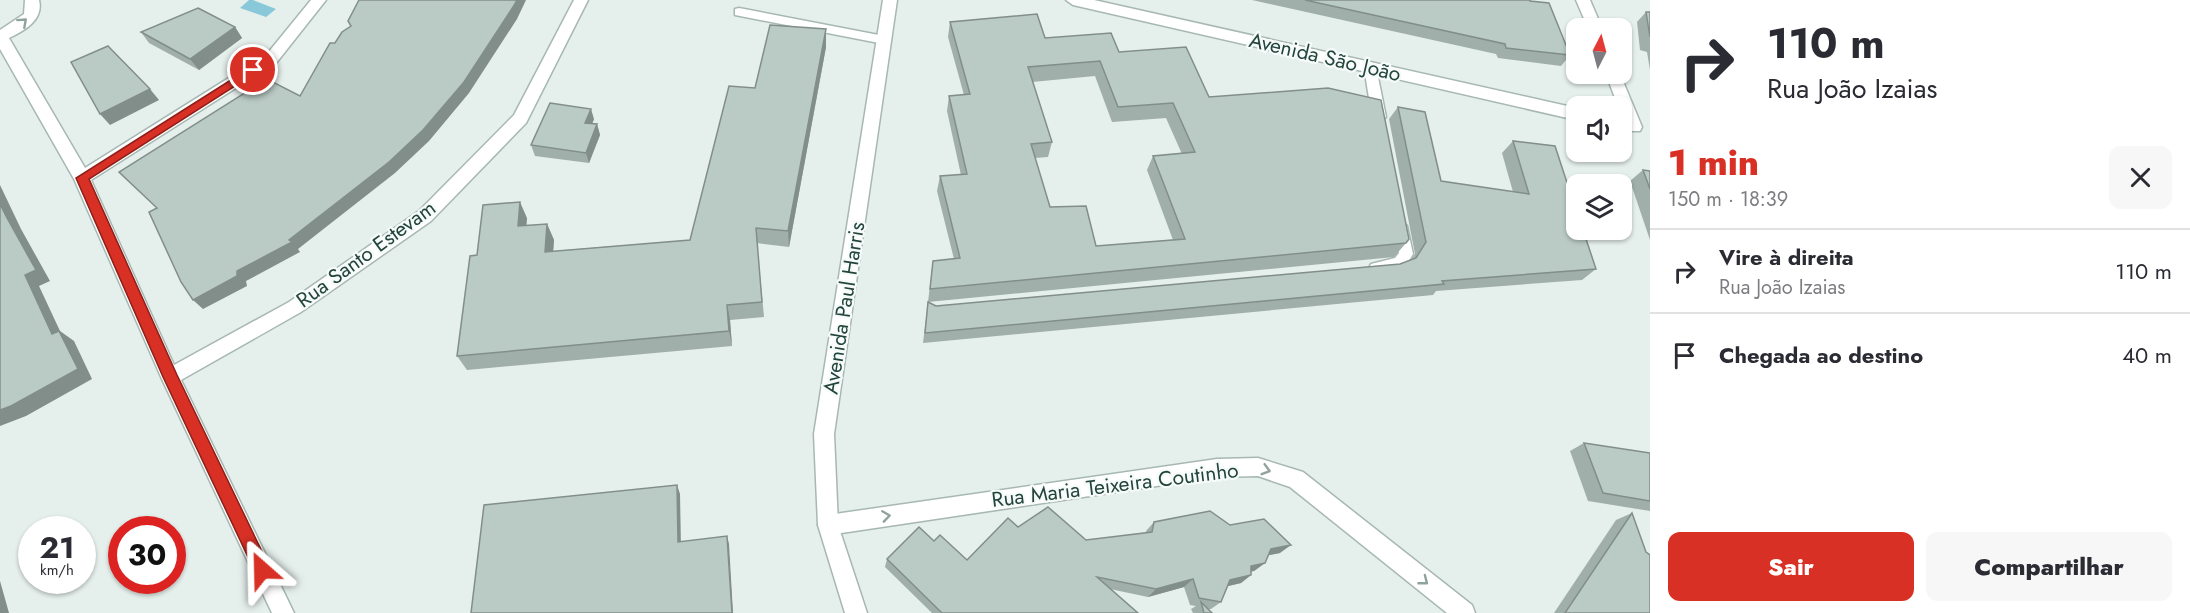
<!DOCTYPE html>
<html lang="pt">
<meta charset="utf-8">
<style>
:root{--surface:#fff;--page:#f7f7f7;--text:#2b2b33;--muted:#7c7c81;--line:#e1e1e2;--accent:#d93025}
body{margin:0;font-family:Jost,sans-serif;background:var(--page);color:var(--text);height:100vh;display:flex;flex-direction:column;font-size:22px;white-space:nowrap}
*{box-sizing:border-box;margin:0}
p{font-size:20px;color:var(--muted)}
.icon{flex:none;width:33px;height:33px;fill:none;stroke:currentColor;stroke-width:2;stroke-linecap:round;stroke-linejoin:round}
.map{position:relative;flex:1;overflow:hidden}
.details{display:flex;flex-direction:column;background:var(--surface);width:540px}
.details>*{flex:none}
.hud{background:#fff;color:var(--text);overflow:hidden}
.needle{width:39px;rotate:6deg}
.controls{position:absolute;left:1566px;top:18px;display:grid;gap:12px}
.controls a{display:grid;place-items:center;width:66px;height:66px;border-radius:12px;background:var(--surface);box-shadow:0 2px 4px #0004;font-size:30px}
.speed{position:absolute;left:18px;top:516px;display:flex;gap:12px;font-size:30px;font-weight:700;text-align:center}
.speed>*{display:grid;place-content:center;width:78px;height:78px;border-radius:50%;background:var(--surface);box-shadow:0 2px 4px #0004;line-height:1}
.speed small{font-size:15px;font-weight:400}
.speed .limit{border:9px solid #d22;background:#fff;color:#111}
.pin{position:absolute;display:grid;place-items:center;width:51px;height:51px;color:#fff;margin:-26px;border:3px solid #fff;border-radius:50%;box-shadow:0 2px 6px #0007}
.me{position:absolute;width:66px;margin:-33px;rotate:335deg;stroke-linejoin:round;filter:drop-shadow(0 0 4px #0008)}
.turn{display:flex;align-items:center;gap:21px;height:126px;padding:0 18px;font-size:27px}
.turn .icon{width:78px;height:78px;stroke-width:2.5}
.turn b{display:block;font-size:42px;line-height:51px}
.round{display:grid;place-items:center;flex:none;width:63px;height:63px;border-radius:12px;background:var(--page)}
.headline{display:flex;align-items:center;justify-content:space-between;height:102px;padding:0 18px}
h1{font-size:36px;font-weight:800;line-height:45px;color:var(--accent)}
.primary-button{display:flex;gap:12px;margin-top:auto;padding:12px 18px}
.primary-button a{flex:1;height:69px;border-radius:12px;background:var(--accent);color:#fff;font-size:24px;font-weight:800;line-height:69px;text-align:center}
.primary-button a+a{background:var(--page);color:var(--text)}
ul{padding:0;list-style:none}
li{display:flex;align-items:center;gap:18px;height:84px;padding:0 18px;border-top:2px solid var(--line)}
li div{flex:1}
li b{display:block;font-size:22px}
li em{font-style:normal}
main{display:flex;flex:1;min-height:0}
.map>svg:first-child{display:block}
.water{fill:#89c8d8}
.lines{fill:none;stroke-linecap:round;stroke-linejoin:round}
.service-casing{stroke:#a7b8b3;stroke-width:3}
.minor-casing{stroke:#a7b8b3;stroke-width:3}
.tertiary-casing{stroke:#a7b8b3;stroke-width:3}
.service{fill:#fff;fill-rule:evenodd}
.minor{fill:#fff;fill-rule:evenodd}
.tertiary{fill:#fff;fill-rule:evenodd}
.wall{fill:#a0afa9;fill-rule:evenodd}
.shaded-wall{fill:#828e8a}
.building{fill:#bacbc5;stroke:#828e8a;stroke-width:1.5;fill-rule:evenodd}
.oneway{stroke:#90a29e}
.route{fill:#d93025;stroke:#8d1f18;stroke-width:1.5}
.labels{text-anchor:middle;stroke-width:4.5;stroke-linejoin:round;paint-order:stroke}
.street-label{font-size:21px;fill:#22443c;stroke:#f6fbf9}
</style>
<main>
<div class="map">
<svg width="1650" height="613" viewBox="0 0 1650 613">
<rect width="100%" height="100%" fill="#e5efeb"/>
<!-- water -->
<polygon class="water" points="249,0 253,0 276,9 266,17 240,8"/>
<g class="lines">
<!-- service casing -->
<g class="service-casing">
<g id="service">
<polygon points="739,8 884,36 890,40 884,44 735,15 735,9"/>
<polygon points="1370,63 1376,67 1386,117 1379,122 1372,117 1364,67"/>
<polygon points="1400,220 1407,226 1413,254 1405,267 1376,274 1371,272 1369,268 1371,264 1395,258 1399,253 1393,226"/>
</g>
</g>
<!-- minor casing -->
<g class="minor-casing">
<g id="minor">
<path d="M 25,0 L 39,0 C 44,20 24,31 9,38 L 85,168 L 267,54 L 311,0 L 326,0 L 277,62 L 91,180 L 174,365 L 289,302 L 419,211 L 514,115 L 574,0 L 588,0 L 526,123 L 431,221 L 301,312 L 181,380 L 294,613 L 272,613 L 161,377 L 74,179 L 0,49 L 0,30 L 24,14 Z"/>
<polygon points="1066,0 1094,0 1576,108 1576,120 1073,5"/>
<polygon points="1576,0 1590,0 1602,28 1588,28"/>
<polygon points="1606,74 1620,74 1642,127 1640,131 1628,131 1622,115 1622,106 1618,106"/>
<polygon points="1258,458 1303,472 1472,605 1475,613 1447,613 1290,487 1258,476 1217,477 828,535 821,532 818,525 821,518 828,515 1217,459"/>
</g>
</g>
<!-- tertiary casing -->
<g class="tertiary-casing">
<polygon id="tertiary" points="883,0 897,0 834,434 838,525 867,613 845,613 818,525 814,434"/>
</g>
<!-- service -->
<use href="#service" class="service"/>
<!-- minor -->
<use href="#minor" class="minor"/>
<!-- tertiary -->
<use href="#tertiary" class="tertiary"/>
</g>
<!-- wall -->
<g class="wall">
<polygon points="1252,0 1530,0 1530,1 1570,55 1561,66 1498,58 1496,54"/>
<polygon points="1646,12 1650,12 1650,70 1647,52 1640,50 1637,22"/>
<path d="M 950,22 L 1045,38 L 1119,52 L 1209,97 L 1406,243 L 1394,257 L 928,302 L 933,261 L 954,259 L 937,191 L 940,176 L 961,175 L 947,111 L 949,96 L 964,95 L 948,37 ZM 1095,76 L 1112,122 L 1166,118 L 1182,154 L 1153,156 L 1147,170 L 1173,240 L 1096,246 L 1050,207 L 1035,158 L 1048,157 L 1052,142 L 1032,82 Z"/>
<polygon points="235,27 242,38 199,70 149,43 141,32"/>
<polygon points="826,47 789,247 757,243 764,317 730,320 732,346 467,370 457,356 477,255 527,218 526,226 547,224 554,240 553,251 690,240 755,88"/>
<polygon points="1398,107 1441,181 1513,192 1502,153 1513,141 1596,269 1582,280 1436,291 1433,295 923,343 928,302 936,306 1400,264 1411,260 1415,254 1389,119"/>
<polygon points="594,119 592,124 597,124 600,135 589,163 535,156 531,145"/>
<polygon points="1643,170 1650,171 1650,240 1630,181"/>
<polygon points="1584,443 1650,453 1650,511 1588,501 1570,451"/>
<polygon points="1632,513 1646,552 1650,613 1554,613 1616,520"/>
<polygon points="1154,522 1230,525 1280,553 1268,555 1265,563 1254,571 1251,571 1251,575 1241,583 1228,586 1221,602 1211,609 1207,609 1212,613 1193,613 1191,609 1196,606 1190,605 1184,587 1148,597 1110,589 1138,613 932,613 885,567 887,559 934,541 967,560 1086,540 1146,533 1146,531"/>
</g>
<!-- shaded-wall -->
<g class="shaded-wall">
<polygon points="517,0 526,0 517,19 469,93 429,141 395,173 298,249 300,252 246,281 247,286 203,309 193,300 237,271 289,240"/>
<polygon points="235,27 242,38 199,70 190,59"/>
<polygon points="826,29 826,47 789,247 788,231"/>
<polygon points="150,89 159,100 110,125 100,114"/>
<polygon points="591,109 594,119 588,133 585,123"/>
<polygon points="597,124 600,135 589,163 586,153"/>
<polygon points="0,185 21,229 50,281 39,286 60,331 74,341 92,379 26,416 0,426 0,410 52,334 25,275 7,218 0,204"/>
<polygon points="520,202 527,218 525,242 518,226"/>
<polygon points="547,224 554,240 552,267 545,252"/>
<polygon points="727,305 730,320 732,346 729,331"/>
<polygon points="677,485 680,494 681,549 678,542"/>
<polygon points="727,536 729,544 733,613 732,613"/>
<polygon points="1291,545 1280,553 1260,557 1271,549"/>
<polygon points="1265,563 1254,571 1241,574 1251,566"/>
<polygon points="1251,575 1241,583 1220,588 1230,580"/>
<polygon points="1193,579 1184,587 1148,597 1156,589"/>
<polygon points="0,581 9,613 0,613"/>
</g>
<!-- building -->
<g class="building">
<polygon points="359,0 517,0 513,7 464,82 423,130 389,162 289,240 292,242 237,271 237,276 193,300 181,282 149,212 157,208 119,172 267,79 300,96 330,43 335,43 342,32 351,26 348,21"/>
<polygon points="1305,0 1530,0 1530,1 1549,3 1570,55 1506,48 1505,44"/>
<polygon points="198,8 235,27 190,59 141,32"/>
<polygon points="1646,12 1650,12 1650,37"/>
<path d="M 1037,14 L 1045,38 L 1111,33 L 1119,52 L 1186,47 L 1209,97 L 1328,88 L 1381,100 L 1409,239 L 1406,243 L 930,289 L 933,261 L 960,258 L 940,176 L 967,174 L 949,96 L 970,94 L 950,22 ZM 1100,61 L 1118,107 L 1173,103 L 1195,152 L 1153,156 L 1185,239 L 1096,246 L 1086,206 L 1050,207 L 1031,144 L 1052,142 L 1028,67 Z"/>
<polygon points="770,25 826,29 788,231 756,228 762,302 727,305 729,331 457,356 470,256 477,255 483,205 520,202 518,226 547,224 545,252 690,240 729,86 755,88"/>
<polygon points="108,46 150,89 100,114 71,62"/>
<polygon points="550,103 591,109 585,123 597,124 586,153 531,145"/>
<polygon points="1398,107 1425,112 1441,181 1529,194 1513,141 1555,146 1576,210 1576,230 1583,230 1596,269 1442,281 1444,284 925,333 928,302 936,306 1400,264 1416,258 1426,242"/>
<polygon points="1643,170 1650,171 1650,189"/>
<polygon points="0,204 7,218 36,270 25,275 52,334 59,331 78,369 11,406 0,410"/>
<polygon points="1584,443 1650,453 1650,501 1603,493"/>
<polygon points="677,485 678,542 727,536 732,613 471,613 484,505"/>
<polygon points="1048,507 1086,540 1152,532 1154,522 1210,511 1230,525 1264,519 1291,545 1271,549 1265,563 1251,566 1251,575 1230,580 1221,602 1199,598 1193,579 1156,589 1097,577 1138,613 942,613 887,559 919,527 934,541 940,535 967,560 1008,518 1018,527"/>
<polygon points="1632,513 1646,552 1650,555 1650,613 1565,613"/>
<polygon points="1201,602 1212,613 1204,613"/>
</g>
<!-- one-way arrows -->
<defs><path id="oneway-chevron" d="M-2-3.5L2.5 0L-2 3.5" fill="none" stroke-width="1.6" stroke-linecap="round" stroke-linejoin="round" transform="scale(1.5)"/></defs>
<g class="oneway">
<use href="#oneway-chevron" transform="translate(23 22) rotate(-42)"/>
<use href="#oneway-chevron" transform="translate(1266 470) rotate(16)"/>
<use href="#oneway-chevron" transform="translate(886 516) rotate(-8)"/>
<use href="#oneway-chevron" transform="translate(1424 581) rotate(38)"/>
</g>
<!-- route -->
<polygon class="route" points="253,66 259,70 257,72 89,179 177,375 268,564 270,570 268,576 262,578 257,576 163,377 76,178"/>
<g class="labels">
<!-- street labels -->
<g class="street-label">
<text transform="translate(1325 57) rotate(13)" y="7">Avenida São João</text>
<text transform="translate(366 254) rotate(-36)" y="7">Rua Santo Estevam</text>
<text transform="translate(844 308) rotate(-81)" y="7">Avenida Paul Harris</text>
<text transform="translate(1115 485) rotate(-7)" y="7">Rua Maria Teixeira Coutinho</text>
</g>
</g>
</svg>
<div class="controls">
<a><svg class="needle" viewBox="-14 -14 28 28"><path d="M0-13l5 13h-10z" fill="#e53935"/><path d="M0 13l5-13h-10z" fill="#7c7c81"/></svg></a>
<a><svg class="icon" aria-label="sound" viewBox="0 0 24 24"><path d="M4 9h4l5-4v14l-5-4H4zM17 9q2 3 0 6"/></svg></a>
<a><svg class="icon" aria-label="layers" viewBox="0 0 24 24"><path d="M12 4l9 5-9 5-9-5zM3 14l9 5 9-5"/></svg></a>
</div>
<div class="speed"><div>21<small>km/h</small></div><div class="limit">30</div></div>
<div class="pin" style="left:253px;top:70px;background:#d93025"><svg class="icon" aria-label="arrive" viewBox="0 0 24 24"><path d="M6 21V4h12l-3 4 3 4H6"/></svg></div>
<svg class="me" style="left:262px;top:570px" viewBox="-20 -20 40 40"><path d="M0-17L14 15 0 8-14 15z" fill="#d93025" stroke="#fff" stroke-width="4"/></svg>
</div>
<section class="details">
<div class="hud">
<div class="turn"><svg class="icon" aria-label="right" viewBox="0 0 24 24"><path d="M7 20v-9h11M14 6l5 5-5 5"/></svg><div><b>110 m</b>Rua João Izaias</div></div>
</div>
<div class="headline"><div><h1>1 min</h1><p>150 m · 18:39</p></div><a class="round"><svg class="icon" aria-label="close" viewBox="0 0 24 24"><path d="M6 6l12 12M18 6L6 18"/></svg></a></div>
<ul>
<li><svg class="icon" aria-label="right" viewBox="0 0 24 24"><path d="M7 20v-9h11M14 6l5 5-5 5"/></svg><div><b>Vire à direita</b><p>Rua João Izaias</p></div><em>110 m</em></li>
<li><svg class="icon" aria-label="arrive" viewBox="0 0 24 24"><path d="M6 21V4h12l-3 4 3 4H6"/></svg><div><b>Chegada ao destino</b></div><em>40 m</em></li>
</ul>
<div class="primary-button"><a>Sair</a><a>Compartilhar</a></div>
</section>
</main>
